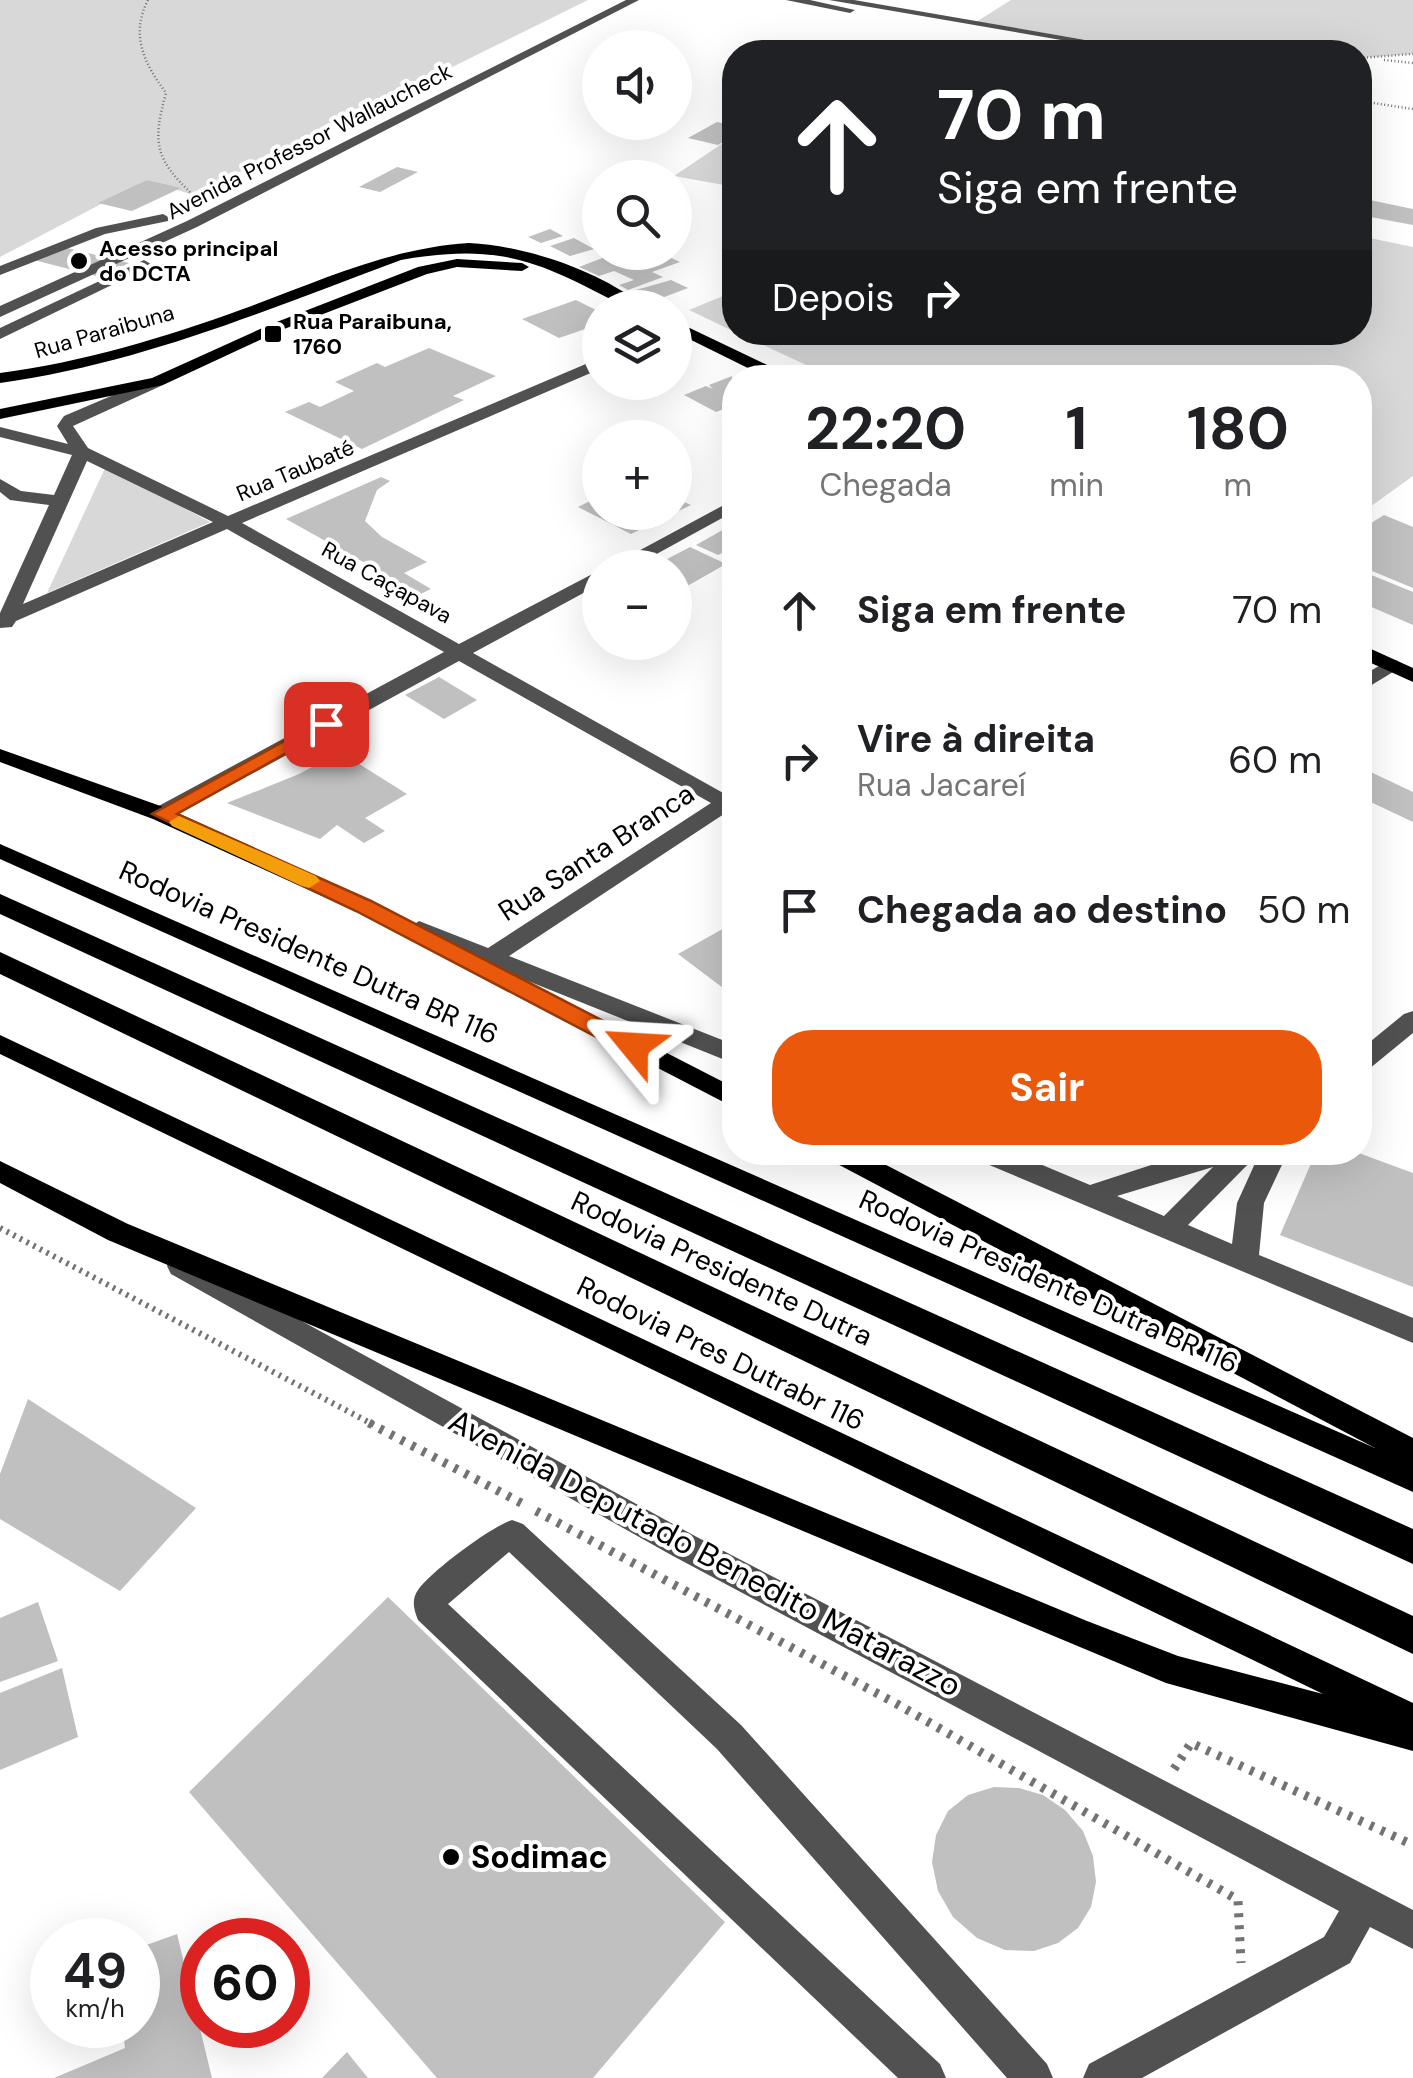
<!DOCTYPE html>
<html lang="pt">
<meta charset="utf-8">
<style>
:root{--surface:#fff;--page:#f6f6f6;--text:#202124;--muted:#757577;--accent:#ea580c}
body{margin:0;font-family:"DM Sans",sans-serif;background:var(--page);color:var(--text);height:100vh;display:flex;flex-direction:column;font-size:38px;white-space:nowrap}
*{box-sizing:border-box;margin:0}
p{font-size:32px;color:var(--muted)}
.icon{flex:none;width:55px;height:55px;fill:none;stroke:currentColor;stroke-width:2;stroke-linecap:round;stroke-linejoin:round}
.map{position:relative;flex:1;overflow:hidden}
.drawer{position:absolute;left:722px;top:365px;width:650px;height:800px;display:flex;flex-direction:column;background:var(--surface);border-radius:40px;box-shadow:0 10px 40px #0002}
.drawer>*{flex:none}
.top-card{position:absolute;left:722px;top:40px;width:650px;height:305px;border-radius:40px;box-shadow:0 10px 40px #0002;background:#202124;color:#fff;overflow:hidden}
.fabs{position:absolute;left:582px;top:30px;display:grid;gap:20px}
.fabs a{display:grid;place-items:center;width:110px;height:110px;border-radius:50%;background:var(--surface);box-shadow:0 10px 40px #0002;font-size:50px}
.speed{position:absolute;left:30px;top:1918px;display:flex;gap:20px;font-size:50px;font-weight:700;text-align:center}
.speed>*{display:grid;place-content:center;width:130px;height:130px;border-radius:50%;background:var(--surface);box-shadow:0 10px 40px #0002;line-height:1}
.speed small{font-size:25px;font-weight:400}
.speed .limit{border:15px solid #d22;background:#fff;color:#111}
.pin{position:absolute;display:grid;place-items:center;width:85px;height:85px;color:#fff;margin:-42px;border-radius:20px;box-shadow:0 5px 15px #0006}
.me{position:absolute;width:110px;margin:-55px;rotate:297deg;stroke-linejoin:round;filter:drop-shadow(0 0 8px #0008)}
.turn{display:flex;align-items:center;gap:35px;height:210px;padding:0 50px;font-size:45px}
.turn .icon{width:130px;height:130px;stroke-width:2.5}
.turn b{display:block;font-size:70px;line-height:85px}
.then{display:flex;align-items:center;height:95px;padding:0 50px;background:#0003;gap:20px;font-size:38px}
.eta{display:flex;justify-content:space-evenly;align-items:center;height:170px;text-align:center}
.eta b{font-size:60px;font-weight:700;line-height:70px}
.button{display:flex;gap:20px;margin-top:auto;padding:20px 50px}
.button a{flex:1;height:115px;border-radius:40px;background:var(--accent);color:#fff;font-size:40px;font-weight:700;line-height:115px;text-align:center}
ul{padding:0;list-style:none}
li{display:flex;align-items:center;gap:30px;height:150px;padding:0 50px}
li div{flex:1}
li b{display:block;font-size:38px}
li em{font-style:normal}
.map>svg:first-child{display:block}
.green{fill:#d8d8d8}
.building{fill:#c0c0c0}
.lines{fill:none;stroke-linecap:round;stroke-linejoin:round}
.path-far2{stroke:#737373;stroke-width:2.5;stroke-dasharray:1 2.5;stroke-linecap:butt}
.path-far1{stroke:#737373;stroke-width:6;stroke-dasharray:2.5 5;stroke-linecap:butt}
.path{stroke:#737373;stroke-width:9;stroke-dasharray:4 8;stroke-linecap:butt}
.minor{fill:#515151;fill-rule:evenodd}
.major{fill:#000;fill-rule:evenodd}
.highway{fill:#000;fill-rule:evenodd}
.route{fill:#ea580c;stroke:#983908;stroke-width:2.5}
.slow{fill:#f59e0b}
.poi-dot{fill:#000;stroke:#fff;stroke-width:4}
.labels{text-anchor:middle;stroke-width:8;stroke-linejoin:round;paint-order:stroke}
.far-street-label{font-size:22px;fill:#000;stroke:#fff}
.far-poi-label{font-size:22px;font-weight:bold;fill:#000;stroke:#fff;text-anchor:start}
.street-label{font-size:28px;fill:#000;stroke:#fff}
.near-street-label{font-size:32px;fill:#000;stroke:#fff}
.near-poi-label{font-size:32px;font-weight:bold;fill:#000;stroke:#fff;text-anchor:start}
</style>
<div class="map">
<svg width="1413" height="2078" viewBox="0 0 1413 2078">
<rect width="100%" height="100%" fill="#fff"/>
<!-- green -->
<g class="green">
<polygon points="0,0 588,0 193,195 147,180 0,257"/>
<polygon points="1011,0 1413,0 1413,54 1360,58 1360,52 1162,52 976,22"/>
<polygon points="735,135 735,187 674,176"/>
<polygon points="1360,236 1413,247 1413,476 1360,514 1360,378 832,377 737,333 1360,332"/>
<polygon points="735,291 735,332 689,310"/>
<polygon points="106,466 210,522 47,593"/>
</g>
<!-- building -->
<g class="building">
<polygon points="717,122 735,126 735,135 718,145 688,138"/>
<polygon points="397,167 418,172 380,192 359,187"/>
<polygon points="147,180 181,188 132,211 98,203"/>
<polygon points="1360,198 1413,209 1413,225 1360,215"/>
<polygon points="550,229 563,236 541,243 528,237"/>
<polygon points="574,238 594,249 570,256 550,246"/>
<polygon points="59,246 129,263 100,277 30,259"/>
<polygon points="618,252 658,252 680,262 652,272 663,277 628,290 619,285 634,280 614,271 599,276 579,267"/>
<polygon points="671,280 688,288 651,302 629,292"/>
<polygon points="576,300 600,312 600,324 559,338 522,319"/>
<polygon points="429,348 496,376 453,396 464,400 362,449 285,412 309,402 320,407 354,391 335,382 377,363 385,367"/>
<polygon points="732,376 735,405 716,412 684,395 706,386 713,389 709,385"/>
<polygon points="381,477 390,481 377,490 365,521 382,537 427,562 404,573 431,589 406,601 377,584 390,577 286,519"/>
<polygon points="600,496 600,512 675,512 675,498 691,505 631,534 578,507"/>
<polygon points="1384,515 1413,527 1413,588 1360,566 1360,530"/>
<polygon points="735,523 735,546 718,555 696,545"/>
<polygon points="690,547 726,564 682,589 675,585 675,568 650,568"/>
<polygon points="1364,572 1413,592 1413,625 1360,602 1360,574"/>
<polygon points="439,677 477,700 444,719 405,695"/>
<polygon points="340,752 407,794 365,818 385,831 364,843 337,825 320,839 227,803 299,774"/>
<polygon points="1360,767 1413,792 1413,822 1360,797"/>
<polygon points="735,922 735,997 678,954"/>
<polygon points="1316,1152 1356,1152 1413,1173 1413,1287 1280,1235"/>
<polygon points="28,1399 196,1508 120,1591 0,1519 0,1474"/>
<polygon points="388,1597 725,1922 593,2078 437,2078 189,1792"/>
<polygon points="38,1602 58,1661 0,1682 0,1618"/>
<polygon points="62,1668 78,1737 0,1770 0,1693"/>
<polygon points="994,1787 1019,1788 1043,1795 1065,1810 1083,1831 1093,1856 1096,1882 1091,1907 1078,1928 1058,1943 1034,1951 1005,1950 977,1938 953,1917 938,1891 932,1862 936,1835 948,1811 968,1795"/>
<polygon points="177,1934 212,2078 54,2078 125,2048 122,2025 138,2025 138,1948"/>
<polygon points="347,2052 368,2078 322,2078"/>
</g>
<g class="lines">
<!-- path-far2 -->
<g class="path-far2">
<path d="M 148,0 C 130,35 144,63 166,93 C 152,143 155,159 193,195"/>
<polyline points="1360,58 1413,54"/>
<polyline points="1384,60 1413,63"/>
<polyline points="1360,101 1413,109"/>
</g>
<!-- path-far1 -->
<polyline class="path-far1" points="0,1228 374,1425"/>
<!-- path -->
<g class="path">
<polyline points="369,1423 525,1505"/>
<polyline points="536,1511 897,1704 1238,1900 1241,1963"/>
<polyline points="1174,1769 1191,1743 1413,1845"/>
</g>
<!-- minor -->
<g class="minor">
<polygon points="626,0 639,0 197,227 0,317 0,306 187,221"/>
<polygon points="786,0 810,0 855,10 850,13"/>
<polygon points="829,0 854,0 1155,52 1131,52"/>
<polygon points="163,214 170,218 168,221 105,234 0,275 0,266 96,228"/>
<polygon points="144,260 151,264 149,267 0,339 0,328"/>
<path d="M 600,358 L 600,369 L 242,523 L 459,644 L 600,570 L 600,584 L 473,653 L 725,794 L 735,790 L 735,815 L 727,812 L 509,956 L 735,1045 L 735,1064 L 411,934 L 407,929 L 419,921 L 488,948 L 711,803 L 459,661 L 169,819 L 153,819 L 150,814 L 153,809 L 444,652 L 227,529 L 16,621 L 12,627 L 0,628 L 0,613 L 49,505 L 10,500 L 0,492 L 0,479 L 21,491 L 54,495 L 72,455 L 0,437 L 0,427 L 68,444 L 57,426 L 64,416 L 151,379 L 163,379 L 163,385 L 73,426 L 88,448 L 228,516 ZM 87,461 L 213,522 L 23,604 Z"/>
<polygon points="735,499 735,511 631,568 607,568"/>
<polygon points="1391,659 1398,661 1398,669 1360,692 1360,677"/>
<polygon points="1413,1011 1413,1033 1369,1069 1360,1072 1360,1050 1404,1014"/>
<path d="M 971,1152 L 1011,1152 L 1090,1185 L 1191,1152 L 1260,1152 L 1188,1225 L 1232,1244 L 1237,1203 L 1257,1159 L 1261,1152 L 1288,1152 L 1264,1203 L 1259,1255 L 1413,1318 L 1413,1343 L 975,1159 ZM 1213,1167 L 1164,1216 L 1117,1196 Z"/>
<polygon points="181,1255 695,1536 1413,1910 1413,1949 1370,1927 1350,1963 1142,2078 1083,2078 1089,2064 1324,1937 1339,1911 673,1556 171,1274 167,1266 171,1258"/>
<path d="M 512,1520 L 523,1524 L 741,1725 L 1047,2064 L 1053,2078 L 1007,2078 L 717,1749 L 509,1552 L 448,1604 L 940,2064 L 946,2078 L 898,2078 L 418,1620 C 414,1610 411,1600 418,1590 C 430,1572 492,1526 512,1520 Z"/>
</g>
<!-- major -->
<g class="major">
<path d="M 469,243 C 527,246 601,271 646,308 L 627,308 C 541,262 501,242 401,260 C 269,309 140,364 0,383 L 0,373 C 84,362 163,338 243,309 C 318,282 388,248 469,243 Z"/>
<polygon points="457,259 522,263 529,267 522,271 457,267 427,274 279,331 163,385 0,419 0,409 152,378 269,325 418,267"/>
<polygon points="675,321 788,375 790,378 768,378 675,332"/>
<polygon points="1360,644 1413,668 1413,682 1360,658"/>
<polygon points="0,749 169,809 371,901 735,1088 735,1108 355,911 153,819 0,762"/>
<polygon points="0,844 1375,1448 828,1159 824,1152 861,1152 1413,1438 1413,1492 0,859"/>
<polygon points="0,1035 1413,1703 1413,1751 1166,1683 108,1240 0,1183 0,1161 128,1224 1087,1621 1178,1656 1323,1694 0,1054"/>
</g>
<!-- highway -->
<g class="highway">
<polygon points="0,894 1413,1529 1413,1564 0,914"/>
<polygon points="0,952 1413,1616 1413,1654 0,974"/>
</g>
</g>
<!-- route -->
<polygon class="route" points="326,718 333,720 333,727 177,814 371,901 642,1041 645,1046 642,1052 625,1052 356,911 152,814"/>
<!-- slow -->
<polygon class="slow" points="179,816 316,876 320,881 309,888 302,886 172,826 169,822"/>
<!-- markers -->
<g class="poi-dot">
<circle cx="79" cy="261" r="10"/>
<rect x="263" y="324" width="20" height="20" rx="5"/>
<circle cx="451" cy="1857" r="10"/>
</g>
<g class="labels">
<!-- far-street labels -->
<g class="far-street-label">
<text transform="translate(309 141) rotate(-27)" y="8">Avenida Professor Wallaucheck</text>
<text transform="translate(104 331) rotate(-16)" y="8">Rua Paraibuna</text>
<text transform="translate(295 470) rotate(-23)" y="8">Rua Taubaté</text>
<text transform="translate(387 582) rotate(29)" y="8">Rua Caçapava</text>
</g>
<!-- far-poi labels -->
<g class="far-poi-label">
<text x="99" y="256">Acesso principal<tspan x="99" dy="25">do DCTA</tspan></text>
<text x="293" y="329">Rua Paraibuna,<tspan x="293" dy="25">1760</tspan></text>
</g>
<!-- street labels -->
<g class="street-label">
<text transform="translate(596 852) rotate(-33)" y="10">Rua Santa Branca</text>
<text transform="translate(309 952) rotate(24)" y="10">Rodovia Presidente Dutra BR 116</text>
<text transform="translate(722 1268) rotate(25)" y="10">Rodovia Presidente Dutra</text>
<text transform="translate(1049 1281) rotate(24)" y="10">Rodovia Presidente Dutra BR 116</text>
<text transform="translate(721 1353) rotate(26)" y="10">Rodovia Pres Dutrabr 116</text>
</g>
<!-- near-street labels -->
<g class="near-street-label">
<text transform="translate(705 1553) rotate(28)" y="11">Avenida Deputado Benedito Matarazzo</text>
</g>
<!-- near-poi labels -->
<g class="near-poi-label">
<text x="471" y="1868">Sodimac</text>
</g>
</g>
</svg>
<div class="fabs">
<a><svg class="icon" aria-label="sound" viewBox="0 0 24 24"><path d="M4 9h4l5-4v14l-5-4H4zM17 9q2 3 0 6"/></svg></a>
<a><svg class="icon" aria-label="search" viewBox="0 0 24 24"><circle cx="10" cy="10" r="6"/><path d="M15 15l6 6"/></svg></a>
<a><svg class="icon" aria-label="layers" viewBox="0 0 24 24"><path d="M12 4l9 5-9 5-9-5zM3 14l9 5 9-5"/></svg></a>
<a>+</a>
<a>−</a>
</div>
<div class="speed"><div>49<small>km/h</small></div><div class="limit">60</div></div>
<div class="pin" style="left:326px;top:724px;background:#d93025"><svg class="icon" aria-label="arrive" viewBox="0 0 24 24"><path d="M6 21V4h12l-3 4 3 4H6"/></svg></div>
<svg class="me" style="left:634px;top:1046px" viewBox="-20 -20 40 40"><path d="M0-17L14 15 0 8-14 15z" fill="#ea580c" stroke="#fff" stroke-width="4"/></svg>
<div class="top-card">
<div class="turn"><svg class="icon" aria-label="ahead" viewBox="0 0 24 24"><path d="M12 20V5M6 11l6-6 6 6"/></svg><div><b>70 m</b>Siga em frente</div></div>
<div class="then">Depois<svg class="icon" aria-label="right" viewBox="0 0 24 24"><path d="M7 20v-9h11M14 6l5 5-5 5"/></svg></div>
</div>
<section class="drawer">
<div class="eta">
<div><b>22:20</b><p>Chegada</p></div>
<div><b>1</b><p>min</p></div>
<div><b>180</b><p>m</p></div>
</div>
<ul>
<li><svg class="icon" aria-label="ahead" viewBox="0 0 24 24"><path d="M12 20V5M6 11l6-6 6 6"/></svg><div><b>Siga em frente</b></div><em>70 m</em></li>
<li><svg class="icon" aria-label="right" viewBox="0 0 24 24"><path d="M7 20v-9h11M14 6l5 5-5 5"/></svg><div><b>Vire à direita</b><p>Rua Jacareí</p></div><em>60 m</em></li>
<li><svg class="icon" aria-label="arrive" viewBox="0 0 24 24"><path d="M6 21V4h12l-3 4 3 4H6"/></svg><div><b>Chegada ao destino</b></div><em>50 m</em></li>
</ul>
<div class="button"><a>Sair</a></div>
</section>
</div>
